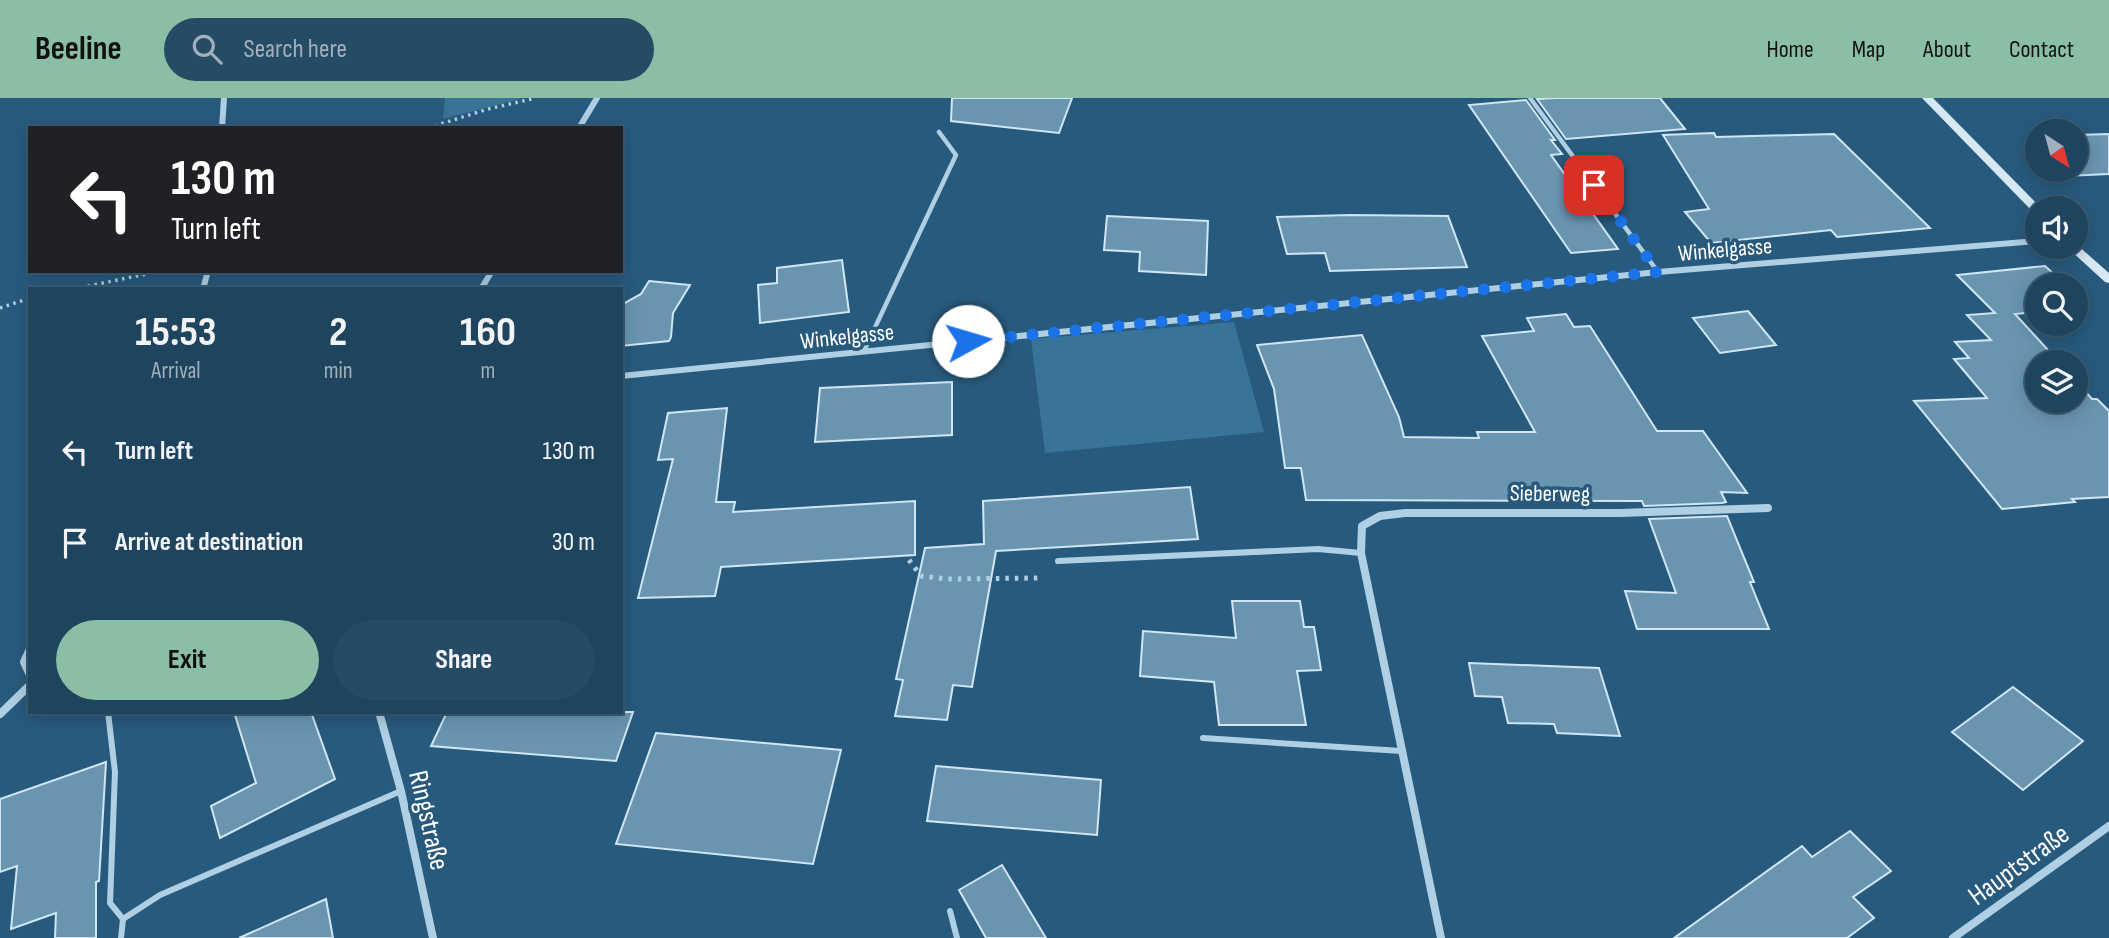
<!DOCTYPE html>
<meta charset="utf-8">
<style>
:root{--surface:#1e445e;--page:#264b64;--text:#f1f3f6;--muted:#a1b0bc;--line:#3c5c73;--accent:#8abfa5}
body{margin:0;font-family:"Sofia Sans Condensed",sans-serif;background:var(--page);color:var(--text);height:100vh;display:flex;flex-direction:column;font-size:26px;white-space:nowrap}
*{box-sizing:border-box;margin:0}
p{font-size:23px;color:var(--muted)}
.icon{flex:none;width:38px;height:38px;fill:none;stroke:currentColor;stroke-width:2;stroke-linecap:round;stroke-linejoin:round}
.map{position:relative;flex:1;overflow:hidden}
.sheet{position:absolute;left:28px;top:189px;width:595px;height:427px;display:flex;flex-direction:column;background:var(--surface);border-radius:0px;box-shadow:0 4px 18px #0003,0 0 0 2px var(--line)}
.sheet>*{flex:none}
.hud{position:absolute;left:28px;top:28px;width:595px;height:147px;border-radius:0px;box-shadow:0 4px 18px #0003,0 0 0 2px var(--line);background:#202124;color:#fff;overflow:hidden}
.needle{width:46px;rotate:144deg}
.controls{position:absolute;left:2025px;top:21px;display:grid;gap:14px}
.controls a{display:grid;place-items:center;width:63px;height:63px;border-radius:50%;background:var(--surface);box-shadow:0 4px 18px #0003,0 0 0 2px var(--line);font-size:35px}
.pin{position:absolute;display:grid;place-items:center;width:60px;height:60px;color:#fff;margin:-30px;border-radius:14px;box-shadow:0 4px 10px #0006}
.me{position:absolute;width:77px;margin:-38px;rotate:84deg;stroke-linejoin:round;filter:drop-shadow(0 0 5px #0008)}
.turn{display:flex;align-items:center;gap:24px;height:147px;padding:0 28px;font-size:32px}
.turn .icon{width:91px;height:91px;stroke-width:2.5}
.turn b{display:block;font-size:49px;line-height:60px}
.eta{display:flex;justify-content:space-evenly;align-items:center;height:119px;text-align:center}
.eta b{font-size:42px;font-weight:700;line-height:49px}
.cta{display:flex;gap:14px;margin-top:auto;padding:14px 28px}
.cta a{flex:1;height:80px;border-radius:42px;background:var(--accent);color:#111;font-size:28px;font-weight:700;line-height:80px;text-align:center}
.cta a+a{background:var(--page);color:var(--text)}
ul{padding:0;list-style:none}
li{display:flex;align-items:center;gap:21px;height:91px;padding:0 28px}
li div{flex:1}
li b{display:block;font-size:26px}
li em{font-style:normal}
header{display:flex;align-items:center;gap:42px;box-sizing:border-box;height:98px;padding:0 35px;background:var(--accent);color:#111}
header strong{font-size:33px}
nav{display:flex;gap:38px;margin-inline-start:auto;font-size:24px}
.search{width:490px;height:63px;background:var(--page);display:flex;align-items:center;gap:18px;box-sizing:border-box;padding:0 24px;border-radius:38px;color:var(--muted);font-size:26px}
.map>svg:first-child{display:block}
.green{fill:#397398}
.building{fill:#6995b1;stroke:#d0e6f4;stroke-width:2}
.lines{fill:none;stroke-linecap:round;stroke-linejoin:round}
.path-far1{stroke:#aecfe4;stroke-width:3.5;stroke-dasharray:2.5 4.5;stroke-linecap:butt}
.path{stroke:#aecfe4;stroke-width:5;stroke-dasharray:3.5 6;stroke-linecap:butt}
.service-far1{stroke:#aecfe4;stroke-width:4.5}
.service{stroke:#aecfe4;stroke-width:6}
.minor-far1{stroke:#aecfe4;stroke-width:6}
.minor{stroke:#aecfe4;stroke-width:8}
.secondary{fill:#d6e8f4;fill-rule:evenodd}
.route{stroke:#1a73e8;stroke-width:12;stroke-dasharray:0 21.6}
.labels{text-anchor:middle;stroke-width:7;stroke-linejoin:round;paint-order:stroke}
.street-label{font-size:23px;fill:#fff;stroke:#285a7d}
.near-street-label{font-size:28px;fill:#fff;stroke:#285a7d}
</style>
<header>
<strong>Beeline</strong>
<div class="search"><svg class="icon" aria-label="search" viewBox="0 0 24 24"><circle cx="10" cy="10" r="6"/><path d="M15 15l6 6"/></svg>Search here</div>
<nav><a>Home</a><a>Map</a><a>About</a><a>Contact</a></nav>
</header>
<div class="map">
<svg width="2109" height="840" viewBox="0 0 2109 840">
<rect width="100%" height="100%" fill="#285a7d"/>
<!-- green -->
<g class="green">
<polygon points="445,0 523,0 443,21"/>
<polygon points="1234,224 1264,334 1045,355 1031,241"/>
</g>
<!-- building -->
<g class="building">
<polygon points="952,0 1072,0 1059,35 951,23"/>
<polygon points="1556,0 1660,0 1685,31 1566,41 1537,1"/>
<polygon points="1526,2 1555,42 1551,42 1562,56 1551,57 1618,151 1571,155 1469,7"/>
<polygon points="1714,35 1716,39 1834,36 1930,130 1837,139 1831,132 1711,145 1685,114 1709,111 1663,37"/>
<polygon points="2109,36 2109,76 2066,78 2060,72 2076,72 2076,37"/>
<polygon points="1350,117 1448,118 1467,169 1330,173 1325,155 1287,156 1277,119"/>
<polygon points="1107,118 1208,123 1206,177 1139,173 1140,154 1104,152"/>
<polygon points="842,162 849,214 760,225 758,187 777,185 777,170"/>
<polygon points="2045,168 2066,187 2037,187 2037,214 2015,216 2059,264 2037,264 2037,303 2076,303 2076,283 2092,301 2097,301 2109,313 2109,399 2072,401 2075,404 2002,411 1914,303 1987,300 1954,261 1969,260 1955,244 1991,242 1967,217 1995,215 1957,177"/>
<polygon points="649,183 690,187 673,215 671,239 669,243 621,248 621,207 641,196"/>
<polygon points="1748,213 1776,247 1720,255 1693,220"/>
<polygon points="1566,216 1574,229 1590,228 1657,333 1703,333 1747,395 1721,394 1726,404 1722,405 1644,408 1642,403 1306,402 1301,370 1285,370 1274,291 1257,247 1362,237 1399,319 1404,339 1479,340 1477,334 1535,334 1482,238 1534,233 1527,220"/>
<polygon points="952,284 952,337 815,344 820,290"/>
<polygon points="727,310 716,404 735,404 733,414 915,403 915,457 721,469 715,498 638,500 673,361 658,362 668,315"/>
<polygon points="1190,389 1198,441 996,453 972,589 953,587 947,622 895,618 903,582 896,581 925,450 984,446 983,403"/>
<polygon points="1727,418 1754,484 1750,484 1769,531 1637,531 1625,493 1676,495 1649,421"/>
<polygon points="1232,503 1300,503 1304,529 1314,529 1321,572 1297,573 1306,627 1219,627 1214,584 1140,578 1143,533 1236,540"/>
<polygon points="1469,565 1599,570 1620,638 1557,635 1554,626 1508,625 1502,599 1475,598"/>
<polygon points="2013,589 2083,643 2023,692 1952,634"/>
<polygon points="234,614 311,614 335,681 220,740 211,708 256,685"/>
<polygon points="447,614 633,614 616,663 431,648"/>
<polygon points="656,635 841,652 813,766 616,746"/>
<polygon points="106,664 99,783 96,784 96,840 55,840 56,815 11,831 17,768 0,774 0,701"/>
<polygon points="936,668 1101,682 1097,737 927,723"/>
<polygon points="1850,733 1891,773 1853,799 1874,820 1847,840 1674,840 1802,748 1812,759"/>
<polygon points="1002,767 1046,840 986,840 959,792"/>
<polygon points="326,801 333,840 239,840"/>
</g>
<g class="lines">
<!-- path-far1 -->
<g class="path-far1">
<polyline points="428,30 488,11 536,0"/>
<polyline points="74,191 161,173"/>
<polyline points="0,210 30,200"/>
</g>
<!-- path -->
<polyline class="path" points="909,462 921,478 947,481 1039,480"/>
<!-- service-far1 -->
<g class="service-far1">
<polyline points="1530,0 1658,174"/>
<polyline points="864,253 956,57 939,34"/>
</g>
<!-- service -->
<g class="service">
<polyline points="1058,463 1318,451 1361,455"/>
<polyline points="108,614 115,674 110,805 123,821"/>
<polyline points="1203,640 1401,653"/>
<polyline points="950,813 957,840"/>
<polyline points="121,840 123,821 160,797 401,693"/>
</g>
<!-- minor-far1 -->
<g class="minor-far1">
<polyline points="222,30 224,0"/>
<polyline points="579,30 597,0"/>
<polyline points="203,191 208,173"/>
<polyline points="481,191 492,173"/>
<polyline points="621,278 1658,174 2037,143"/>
</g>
<!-- minor -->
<g class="minor">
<polyline points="30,551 24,564 30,577"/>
<polyline points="379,614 401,693 433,840"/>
<polyline points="0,616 30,587"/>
<polyline points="1441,840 1361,455 1362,428 1380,418 1405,415 1620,415 1768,410"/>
<polyline points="1953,840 2109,728"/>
</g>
<!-- secondary -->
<g class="secondary">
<polygon points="1922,0 1933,0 2041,110 2037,110 2037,115 2033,114"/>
<polygon points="2076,146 2109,175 2109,185 2105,184 2070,152 2069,149 2076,149"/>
</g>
</g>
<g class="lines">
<!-- route -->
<polyline class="route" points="968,243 1658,174 1594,87"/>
</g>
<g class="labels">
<!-- street labels -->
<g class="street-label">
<text transform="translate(1725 151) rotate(-5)" y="8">Winkelgasse</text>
<text transform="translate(847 238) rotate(-6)" y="8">Winkelgasse</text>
<text transform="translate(1550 395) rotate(1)" y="8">Sieberweg</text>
</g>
<!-- near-street labels -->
<g class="near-street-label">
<text transform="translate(430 722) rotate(77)" y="10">Ringstraße</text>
<text transform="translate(2018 766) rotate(-36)" y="10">Hauptstraße</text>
</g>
</g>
</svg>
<div class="controls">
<a><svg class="needle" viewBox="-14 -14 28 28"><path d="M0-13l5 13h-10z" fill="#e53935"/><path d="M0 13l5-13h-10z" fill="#a1b0bc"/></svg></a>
<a><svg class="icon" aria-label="sound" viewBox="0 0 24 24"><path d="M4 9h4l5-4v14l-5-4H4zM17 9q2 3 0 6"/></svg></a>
<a><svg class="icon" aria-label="search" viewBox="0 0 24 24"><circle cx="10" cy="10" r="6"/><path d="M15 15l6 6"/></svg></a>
<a><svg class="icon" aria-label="layers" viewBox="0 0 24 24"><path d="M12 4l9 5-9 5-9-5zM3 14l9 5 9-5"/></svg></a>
</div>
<div class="pin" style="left:1594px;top:87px;background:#d93025"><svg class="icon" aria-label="arrive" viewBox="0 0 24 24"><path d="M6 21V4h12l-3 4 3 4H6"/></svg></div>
<svg class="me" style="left:968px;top:243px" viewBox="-20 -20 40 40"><circle r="19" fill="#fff"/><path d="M0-13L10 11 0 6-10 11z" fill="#1a73e8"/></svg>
<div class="hud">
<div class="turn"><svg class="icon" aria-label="left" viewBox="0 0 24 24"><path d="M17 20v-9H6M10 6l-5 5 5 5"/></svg><div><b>130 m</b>Turn left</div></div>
</div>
<section class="sheet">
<div class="eta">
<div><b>15:53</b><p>Arrival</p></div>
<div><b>2</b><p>min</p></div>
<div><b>160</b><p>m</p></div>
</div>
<ul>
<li><svg class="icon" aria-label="left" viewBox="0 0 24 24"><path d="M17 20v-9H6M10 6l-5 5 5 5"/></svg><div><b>Turn left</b></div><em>130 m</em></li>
<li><svg class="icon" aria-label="arrive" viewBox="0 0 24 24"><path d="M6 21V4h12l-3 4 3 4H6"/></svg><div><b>Arrive at destination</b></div><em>30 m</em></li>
</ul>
<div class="cta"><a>Exit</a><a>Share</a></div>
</section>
</div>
